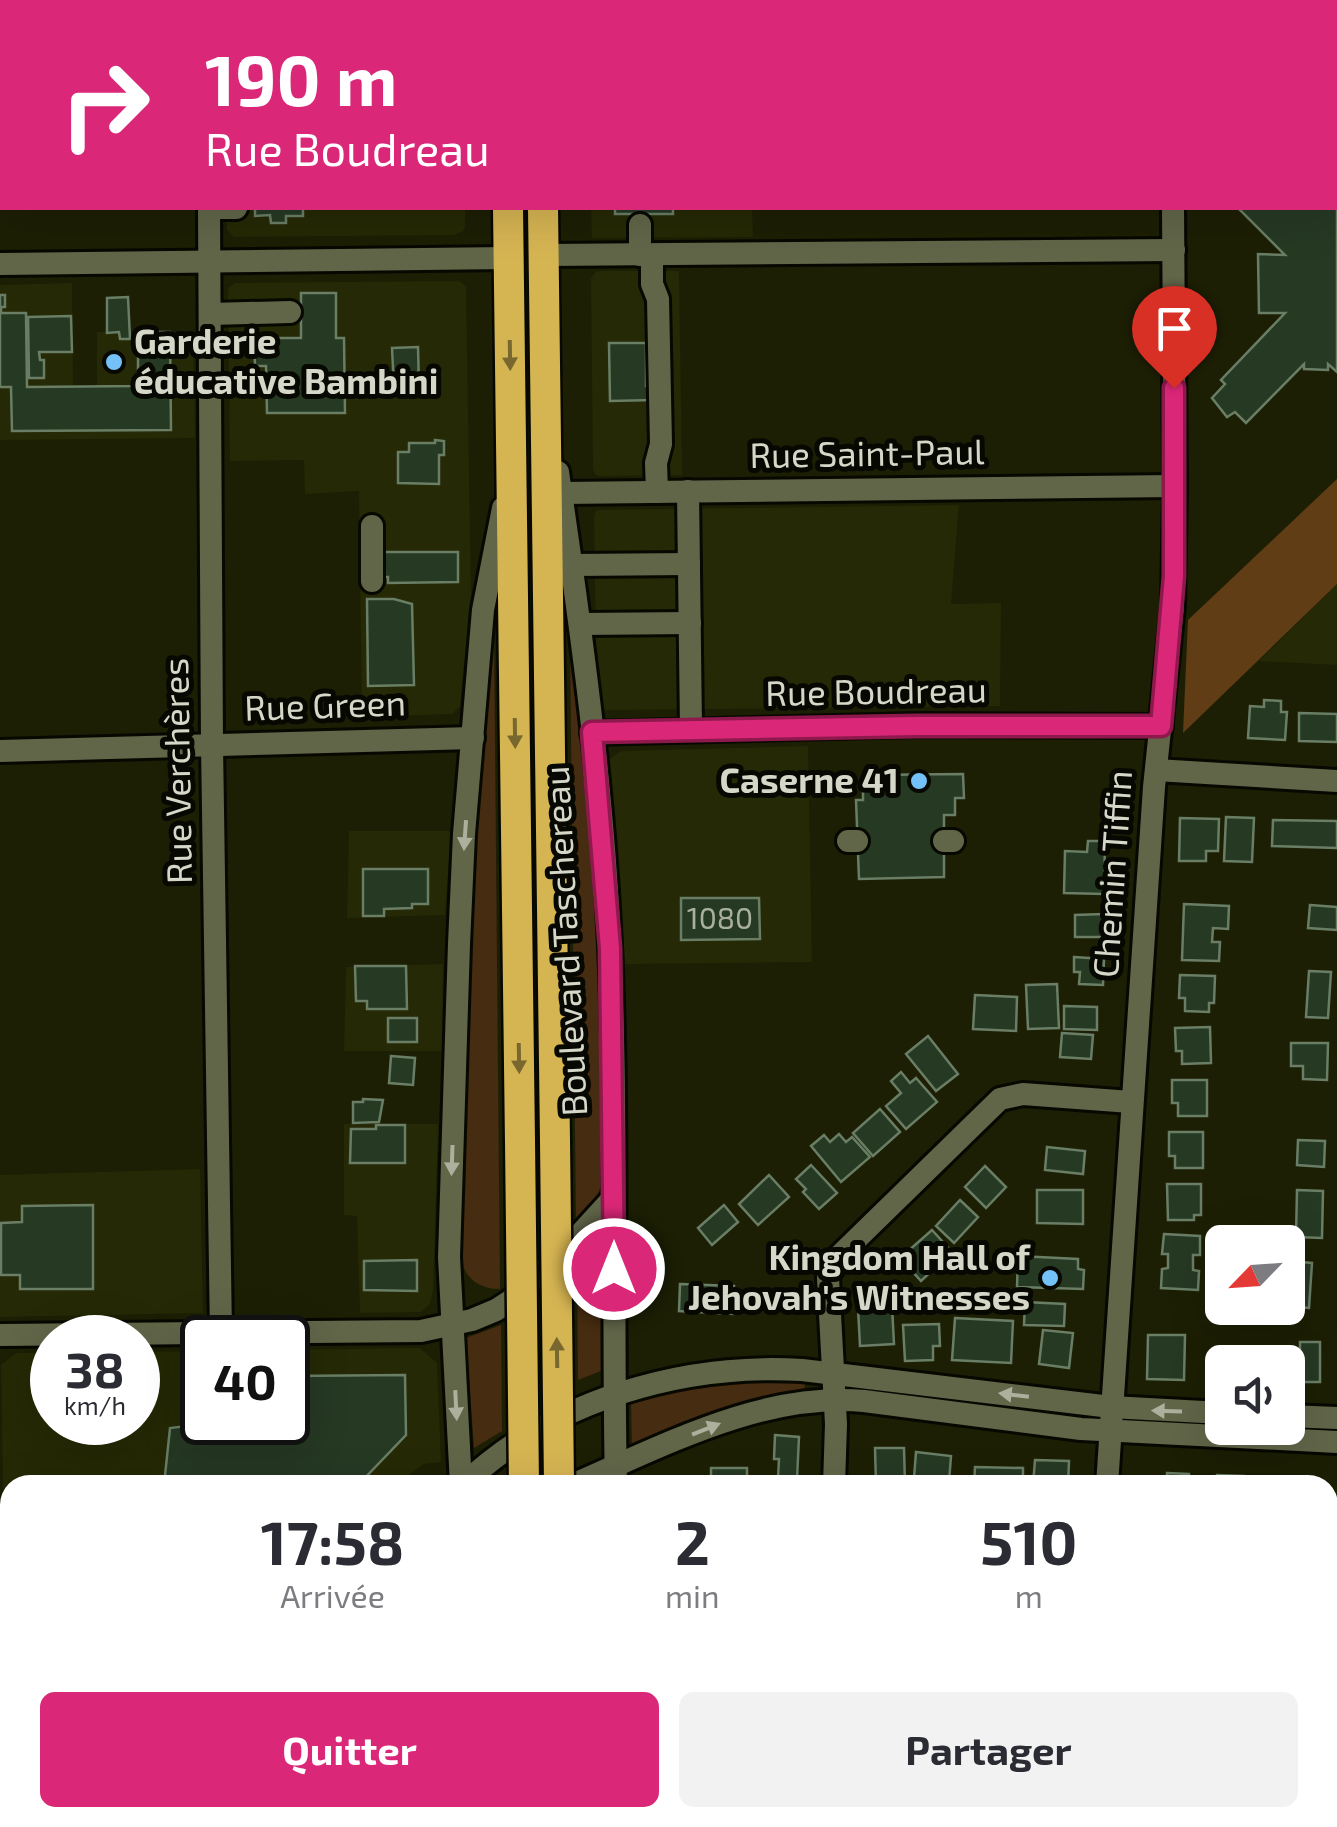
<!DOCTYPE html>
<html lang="fr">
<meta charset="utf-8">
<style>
:root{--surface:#fff;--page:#f2f2f3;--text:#2b2b33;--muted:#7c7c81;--accent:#db2777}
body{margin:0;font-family:"Exo 2",sans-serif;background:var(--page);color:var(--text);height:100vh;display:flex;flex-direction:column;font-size:38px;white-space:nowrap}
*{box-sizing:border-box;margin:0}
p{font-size:32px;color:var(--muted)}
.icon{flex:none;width:55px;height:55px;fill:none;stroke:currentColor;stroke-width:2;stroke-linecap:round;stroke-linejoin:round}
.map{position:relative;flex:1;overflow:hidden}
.sheet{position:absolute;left:0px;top:1475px;width:1338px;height:352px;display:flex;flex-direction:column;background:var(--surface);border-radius:30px 30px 0 0;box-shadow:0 10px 40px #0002}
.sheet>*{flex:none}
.hud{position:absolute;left:0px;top:0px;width:1338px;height:210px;box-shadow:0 10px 40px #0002;background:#db2777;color:#fff;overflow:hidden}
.needle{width:65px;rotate:245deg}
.fabs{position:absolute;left:1205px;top:1225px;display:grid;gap:20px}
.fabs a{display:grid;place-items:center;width:100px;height:100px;border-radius:15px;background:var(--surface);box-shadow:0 10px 40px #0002;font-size:50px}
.speed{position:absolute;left:30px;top:1315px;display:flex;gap:20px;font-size:50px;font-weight:700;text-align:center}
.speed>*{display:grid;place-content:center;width:130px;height:130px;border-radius:50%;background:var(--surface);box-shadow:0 10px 40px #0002;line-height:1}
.speed small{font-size:25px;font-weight:400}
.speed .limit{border:5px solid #111;border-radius:15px;background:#fff;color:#111}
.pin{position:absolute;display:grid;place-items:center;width:85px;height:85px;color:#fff;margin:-102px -42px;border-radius:50% 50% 50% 0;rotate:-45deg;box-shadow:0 0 10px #0007}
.pin .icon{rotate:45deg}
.me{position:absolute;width:110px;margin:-55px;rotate:0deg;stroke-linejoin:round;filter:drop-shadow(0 0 8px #0008)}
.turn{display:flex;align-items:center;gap:35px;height:210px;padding:0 40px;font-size:45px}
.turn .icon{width:130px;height:130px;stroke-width:2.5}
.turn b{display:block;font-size:70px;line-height:85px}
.eta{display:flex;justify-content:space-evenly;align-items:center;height:170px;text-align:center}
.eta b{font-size:60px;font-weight:700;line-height:70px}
.primary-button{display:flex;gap:20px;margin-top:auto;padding:20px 40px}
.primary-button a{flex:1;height:115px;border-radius:15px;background:var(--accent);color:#fff;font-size:40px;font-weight:700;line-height:115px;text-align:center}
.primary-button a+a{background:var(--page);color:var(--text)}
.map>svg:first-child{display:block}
.built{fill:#252905}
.green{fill:#462c10}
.forest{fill:#613d15}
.building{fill:#263923;stroke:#697e65;stroke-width:2.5}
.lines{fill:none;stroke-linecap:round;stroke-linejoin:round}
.minor-casing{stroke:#070800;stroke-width:28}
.highway-casing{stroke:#070800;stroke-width:35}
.minor{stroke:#616649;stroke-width:22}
.highway{stroke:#d5b452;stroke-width:30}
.highway-bridge-casing{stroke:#070800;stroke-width:35;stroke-linecap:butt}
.highway-bridge{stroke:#d5b452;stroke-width:30}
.oneway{fill:#78672e}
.oneway2{fill:#acb09c}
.route-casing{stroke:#8e194d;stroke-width:25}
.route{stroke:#db2777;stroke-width:18}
.poi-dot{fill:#73c1f6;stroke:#070801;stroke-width:4}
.labels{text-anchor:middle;stroke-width:10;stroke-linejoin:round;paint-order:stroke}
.number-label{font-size:30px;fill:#a9b09f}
.poi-label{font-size:35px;font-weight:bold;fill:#d5d8c8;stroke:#070801;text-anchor:end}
.street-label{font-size:35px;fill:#d5d8c8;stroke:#070801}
</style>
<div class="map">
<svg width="1337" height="1827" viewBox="0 0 1337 1827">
<rect width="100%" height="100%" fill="#1c1f04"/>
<!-- built -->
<g class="built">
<polygon points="227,208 465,208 465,226 463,231 454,235 234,237 227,230"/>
<polygon points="591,208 752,208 753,237 592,238"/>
<polygon points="599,271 679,271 682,475 601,476 596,475 593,470 591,278 596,272"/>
<polygon points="459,281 466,286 471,595 460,706 452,714 362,717 359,491 305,494 304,460 230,461 228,288 235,283"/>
<polygon points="72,283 73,387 97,386 97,332 107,332 107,298 128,297 130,338 142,332 193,332 195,438 0,440 0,285"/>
<polygon points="959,505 951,604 1001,603 1000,706 605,710 601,704 596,647 594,515 597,510"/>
<polygon points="1337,584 1337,665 1259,661"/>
<polygon points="808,746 812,962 625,964 619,874 608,760 621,751"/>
<polygon points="349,831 451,831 445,915 347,918"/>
<polygon points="443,964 442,1051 344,1051 346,967"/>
<polygon points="344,1124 438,1124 433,1290 430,1304 421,1312 360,1313 357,1216 344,1215"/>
<polygon points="200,1169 203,1313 0,1317 0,1175"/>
<polygon points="420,1348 437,1363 441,1462 424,1464 394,1485 10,1485 10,1807 8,1804 1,1365 16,1353 52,1353 52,1422 138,1422 138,1352 202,1351 202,1422 288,1422 288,1350"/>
</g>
<!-- green -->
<g class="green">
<path d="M 494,634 L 500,1289 C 478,1289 464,1278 460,1255 L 472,896 Z"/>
<path d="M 570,641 L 585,776 L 598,929 L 603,1167 C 603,1192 593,1205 576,1223 Z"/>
<polygon points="602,1234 601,1371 578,1380 577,1258 599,1235"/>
<polygon points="501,1325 502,1431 474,1448 466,1338"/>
<path d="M 735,1380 L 803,1380 L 805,1386 L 803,1391 C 742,1402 688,1425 632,1449 L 631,1401 L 685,1387 Z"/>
</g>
<!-- forest -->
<polygon class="forest" points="1337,479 1337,584 1183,733 1188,620"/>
<!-- building -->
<g class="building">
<polygon points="1337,196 1337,372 1328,364 1328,370 1304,369 1304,364 1246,423 1235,412 1227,417 1212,398 1225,384 1221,380 1285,313 1259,313 1258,254 1285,255 1238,208 1335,208"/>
<polygon points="255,208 303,208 303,216 286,216 286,223 271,223 270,215 255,216"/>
<rect x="615" y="208" width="58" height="6"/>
<polygon points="301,293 336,293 336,338 344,338 345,413 267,413 266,366 255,366 254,338 301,338"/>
<polygon points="0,295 5,295 5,307 1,307 1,313 26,313 27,387 138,386 138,343 143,343 142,332 170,332 171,430 12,431 11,387 0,387"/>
<polygon points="128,297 130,339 120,339 119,332 107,333 107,298"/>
<polygon points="71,316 72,352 39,352 40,360 44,360 44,378 29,378 28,317"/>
<polygon points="609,343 646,343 646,386 654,386 654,400 610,401"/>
<polygon points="418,347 419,386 394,388 392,348"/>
<polygon points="435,440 444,441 444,455 439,455 439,484 398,483 398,452 409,452 409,443 435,443"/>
<polygon points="377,552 458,552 458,582 388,583 388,577 377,577"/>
<polygon points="367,599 394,599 412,604 414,685 368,686"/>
<polygon points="1264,700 1281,701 1281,712 1287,712 1285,740 1248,738 1250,706 1264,707"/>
<polygon points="1299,713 1337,714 1337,742 1299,741"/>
<polygon points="963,774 964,798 955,798 955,815 944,815 944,877 859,879 856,800 863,800 863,791 867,791 867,775"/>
<polygon points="1226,817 1254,818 1252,862 1224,861"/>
<polygon points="1180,818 1219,819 1218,851 1206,851 1206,861 1179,861"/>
<polygon points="1273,820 1337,821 1337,848 1272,846"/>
<polygon points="1088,841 1105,841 1104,894 1064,893 1065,851 1087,852"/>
<polygon points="363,869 428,869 428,904 412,904 412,908 384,909 384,916 363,916"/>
<polygon points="681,898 759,898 760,939 681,940"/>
<polygon points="1184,904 1229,906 1228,929 1213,928 1212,942 1220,942 1219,961 1182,960"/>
<polygon points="1310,905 1337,907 1337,930 1308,928"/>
<polygon points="1103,914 1103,937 1075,937 1075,915"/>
<polygon points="1074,957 1104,959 1103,985 1079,984 1080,972 1074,972"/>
<polygon points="355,966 406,966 407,1009 367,1009 367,1001 356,1001"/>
<polygon points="1309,971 1331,972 1328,1018 1306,1017"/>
<polygon points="1180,975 1215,976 1214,1003 1209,1003 1209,1012 1185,1011 1185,998 1179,998"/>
<polygon points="1057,984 1059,1028 1028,1029 1026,985"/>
<polygon points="975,995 1017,997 1016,1031 973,1029"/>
<polygon points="1064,1006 1097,1007 1097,1030 1064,1029"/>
<rect x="388" y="1018" width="29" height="24"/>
<polygon points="1210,1027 1211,1063 1182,1064 1182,1051 1176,1051 1175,1028"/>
<polygon points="1062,1033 1093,1035 1091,1059 1060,1057"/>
<polygon points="928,1036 958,1074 936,1091 906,1054"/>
<polygon points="1291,1043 1328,1043 1327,1080 1303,1079 1303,1066 1291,1066"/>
<polygon points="391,1056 415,1058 413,1085 389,1083"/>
<polygon points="901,1072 910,1083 916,1078 937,1102 906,1129 886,1106 901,1093 891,1081"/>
<polygon points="1172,1080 1207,1080 1207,1116 1178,1116 1178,1103 1172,1103"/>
<polygon points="363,1099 383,1100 379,1122 353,1123 353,1102 363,1102"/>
<polygon points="880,1109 900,1132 873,1156 853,1133"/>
<polygon points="376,1125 405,1125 405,1163 350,1163 351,1129 376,1129"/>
<polygon points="1169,1132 1203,1132 1203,1168 1175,1168 1175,1156 1169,1156"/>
<polygon points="839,1134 846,1142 852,1137 870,1157 841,1182 811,1146 824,1135 830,1142"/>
<polygon points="1298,1140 1325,1141 1324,1167 1297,1165"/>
<polygon points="1047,1147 1085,1151 1083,1174 1045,1170"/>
<polygon points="811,1165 837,1193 819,1209 803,1192 806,1189 796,1179"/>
<polygon points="985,1166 1006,1187 986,1208 965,1187"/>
<polygon points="769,1175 789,1197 758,1225 739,1204"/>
<polygon points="1167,1184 1201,1184 1201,1215 1194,1215 1194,1220 1168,1220"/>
<polygon points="1037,1190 1083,1190 1083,1224 1037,1223"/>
<polygon points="1297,1190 1323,1191 1322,1238 1296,1237"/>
<polygon points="960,1200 978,1217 954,1243 936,1226"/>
<polygon points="93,1205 93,1289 20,1289 20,1275 1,1275 1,1223 22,1222 22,1206"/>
<polygon points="724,1205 738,1222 712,1245 698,1228"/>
<polygon points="932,1230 952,1252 921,1281 900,1258"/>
<polygon points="1164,1234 1200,1236 1200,1255 1193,1255 1193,1270 1199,1271 1198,1290 1161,1288 1162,1269 1168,1268 1168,1254 1162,1254"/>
<polygon points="1018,1256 1078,1259 1078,1269 1084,1270 1083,1289 1017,1287"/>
<polygon points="417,1260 417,1291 364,1290 364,1261"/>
<polygon points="1288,1261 1312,1263 1309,1308 1288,1306"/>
<polygon points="680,1284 734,1286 733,1314 679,1311"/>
<polygon points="1025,1302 1065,1304 1064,1326 1024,1325"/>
<polygon points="892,1306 894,1344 860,1346 858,1308"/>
<polygon points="955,1318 1013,1321 1011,1363 952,1360"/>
<polygon points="939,1324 940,1346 933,1346 933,1360 905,1361 903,1325"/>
<polygon points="1043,1330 1073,1333 1069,1368 1039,1364"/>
<polygon points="1148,1335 1185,1335 1184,1380 1147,1379"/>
<polygon points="1300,1342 1320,1342 1320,1382 1288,1382 1288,1362 1271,1362 1271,1350 1300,1350"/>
<polygon points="1216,1351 1255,1353 1254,1362 1222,1362 1222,1378 1214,1377"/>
<polygon points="405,1375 406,1435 358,1485 164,1485 170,1428 219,1422 288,1422 288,1376"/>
<polygon points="775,1435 799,1437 797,1479 778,1478 779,1459 774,1459"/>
<polygon points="875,1448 904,1448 905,1485 876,1485"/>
<polygon points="916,1452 951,1456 949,1482 914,1478"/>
<polygon points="1035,1460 1069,1461 1068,1485 1033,1485"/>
<polygon points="975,1467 1023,1468 1023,1485 974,1485"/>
<rect x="711" y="1468" width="36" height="17"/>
<polygon points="1167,1473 1189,1474 1189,1485 1167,1485"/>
<polygon points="1217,1475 1244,1476 1244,1485 1216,1485"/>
<rect x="1260" y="1479" width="53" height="6"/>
<polygon points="247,1818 325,1818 316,1827 237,1827"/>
<rect x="383" y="1818" width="53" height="9"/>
<polygon points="646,1818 686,1818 687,1827 647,1827"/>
<polygon points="739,1818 771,1818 770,1827 739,1827"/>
<rect x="872" y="1818" width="55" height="9"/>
<polygon points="1128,1820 1170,1822 1170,1827 1128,1827"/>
</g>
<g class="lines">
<!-- minor casing -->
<g class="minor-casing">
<g id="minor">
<polyline points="207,0 207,2"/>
<polyline points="355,0 358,2"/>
<polyline points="682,0 682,2"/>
<polyline points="1171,2 1171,0"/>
<polyline points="209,208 212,745 221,1334"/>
<polyline points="209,208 236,208"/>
<polyline points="640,225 640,255"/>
<polyline points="544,255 1174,250"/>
<polyline points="652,255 652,284 658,299 661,444 656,463 657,492"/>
<polyline points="0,264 508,258"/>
<polyline points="210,314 290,312"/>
<path d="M 558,472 C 581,629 603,787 610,946 C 618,1126 612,1306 616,1485"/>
<polyline points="688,491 691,729"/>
<polyline points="561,493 1175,486"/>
<polyline points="372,526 372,581"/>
<polyline points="572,565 689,564"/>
<polyline points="580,624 690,623"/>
<polyline points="592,733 917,725 1161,726"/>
<polyline points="0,751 473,738"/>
<polyline points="1156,770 1337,781"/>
<polyline points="848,841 857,841"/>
<polyline points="944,841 953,841"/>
<polyline points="0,1335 421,1331 472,1320 496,1310 510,1301 562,1254 614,1197"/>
<polyline points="1288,1416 1337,1418"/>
<polyline points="461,1485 449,1257 459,944 464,834 483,610 503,508"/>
<path d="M 463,1485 C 552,1400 682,1363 802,1370 L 1111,1407 L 1222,1413"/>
<path d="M 572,1485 C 663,1446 762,1392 864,1401 L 1081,1429 L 1337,1442"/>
<polyline points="834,1485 836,1424 828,1278 833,1262 1000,1099 1023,1094 1131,1102"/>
<polyline points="1107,1485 1154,787 1173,606 1175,486 1173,208"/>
<polyline points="484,1818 485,1827"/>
<polyline points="0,1822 5,1827"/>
<polyline points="81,1827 93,1818"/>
<polyline points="153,1827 163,1818"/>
<polyline points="607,1827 607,1818"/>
<polyline points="828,1827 829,1818"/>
<polyline points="1083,1827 1084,1818"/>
<polyline points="1330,1827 1337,1707"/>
</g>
</g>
<!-- highway casing -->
<g class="highway-casing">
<g id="highway">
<polyline points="505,0 505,2"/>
<polyline points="541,0 541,2"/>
<polyline points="508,208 520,1142"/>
<polyline points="543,208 555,1141"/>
<polyline points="528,1818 528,1827"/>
<polyline points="562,1818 563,1827"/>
</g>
</g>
<!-- minor -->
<use href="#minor" class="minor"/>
<!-- highway -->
<use href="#highway" class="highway"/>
<!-- highway-bridge casing -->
<g class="highway-bridge-casing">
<g id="highway-bridge">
<polyline points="555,1141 559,1485"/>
<polyline points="520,1142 524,1485"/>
</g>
</g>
<!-- highway-bridge -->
<use href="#highway-bridge" class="highway-bridge"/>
</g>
<!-- one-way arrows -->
<defs><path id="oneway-solid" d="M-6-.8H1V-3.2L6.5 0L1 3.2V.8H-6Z" transform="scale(2.5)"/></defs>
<g class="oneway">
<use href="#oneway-solid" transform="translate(510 355) rotate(89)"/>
<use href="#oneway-solid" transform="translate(515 733) rotate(89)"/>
<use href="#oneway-solid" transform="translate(519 1058) rotate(89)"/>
<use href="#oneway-solid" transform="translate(557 1353) rotate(-91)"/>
</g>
<g class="oneway2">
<use href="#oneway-solid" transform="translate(465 835) rotate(94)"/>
<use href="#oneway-solid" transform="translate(452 1160) rotate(92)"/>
<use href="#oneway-solid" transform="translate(1014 1395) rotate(-173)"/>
<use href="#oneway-solid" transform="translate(456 1405) rotate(87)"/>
<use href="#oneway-solid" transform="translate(1167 1411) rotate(-178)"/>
<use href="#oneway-solid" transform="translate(706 1429) rotate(-22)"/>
</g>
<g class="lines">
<!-- route casing -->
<g class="route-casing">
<polyline id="route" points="614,1269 610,948 592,732 917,726 1161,726 1174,576 1174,388"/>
</g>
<!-- route -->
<use href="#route" class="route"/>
</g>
<!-- markers -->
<g class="poi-dot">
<circle cx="114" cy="362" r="10"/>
<circle cx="919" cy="781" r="10"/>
<circle cx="1050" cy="1278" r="10"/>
</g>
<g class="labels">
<!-- number labels -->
<g class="number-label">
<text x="720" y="929">1080</text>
</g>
<!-- poi labels -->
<g class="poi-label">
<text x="134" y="354" text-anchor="start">Garderie<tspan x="134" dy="40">éducative Bambini</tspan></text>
<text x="899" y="793">Caserne 41</text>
<text x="1030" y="1270">Kingdom Hall of<tspan x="1030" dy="40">Jehovah's Witnesses</tspan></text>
</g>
<!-- street labels -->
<g class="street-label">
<text transform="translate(867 454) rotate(-1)" y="12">Rue Saint-Paul</text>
<text transform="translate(876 692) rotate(-1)" y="12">Rue Boudreau</text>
<text transform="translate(325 706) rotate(-2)" y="12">Rue Green</text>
<text transform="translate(178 771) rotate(-91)" y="12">Rue Verchères</text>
<text transform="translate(1113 874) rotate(-86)" y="12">Chemin Tiffin</text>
<text transform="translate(566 941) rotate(-93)" y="12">Boulevard Taschereau</text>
</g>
</g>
</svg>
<div class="fabs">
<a><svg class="needle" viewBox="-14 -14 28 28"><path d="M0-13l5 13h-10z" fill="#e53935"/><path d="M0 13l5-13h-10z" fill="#7c7c81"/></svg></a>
<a><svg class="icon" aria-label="sound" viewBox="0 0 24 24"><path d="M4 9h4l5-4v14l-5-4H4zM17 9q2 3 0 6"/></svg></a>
</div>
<div class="speed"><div>38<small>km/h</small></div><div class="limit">40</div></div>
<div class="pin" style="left:1174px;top:388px;background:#d93025"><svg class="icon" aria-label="arrive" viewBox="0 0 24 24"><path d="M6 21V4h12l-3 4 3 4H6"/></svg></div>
<svg class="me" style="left:614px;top:1269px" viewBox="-20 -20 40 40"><circle r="17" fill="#db2777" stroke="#fff" stroke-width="3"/><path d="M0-11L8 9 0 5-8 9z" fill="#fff"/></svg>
<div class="hud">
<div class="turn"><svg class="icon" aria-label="right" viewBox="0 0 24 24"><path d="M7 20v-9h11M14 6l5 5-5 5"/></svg><div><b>190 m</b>Rue Boudreau</div></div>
</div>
<section class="sheet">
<div class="eta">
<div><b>17:58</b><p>Arrivée</p></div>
<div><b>2</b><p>min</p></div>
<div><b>510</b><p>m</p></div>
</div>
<div class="primary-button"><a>Quitter</a><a>Partager</a></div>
</section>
</div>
